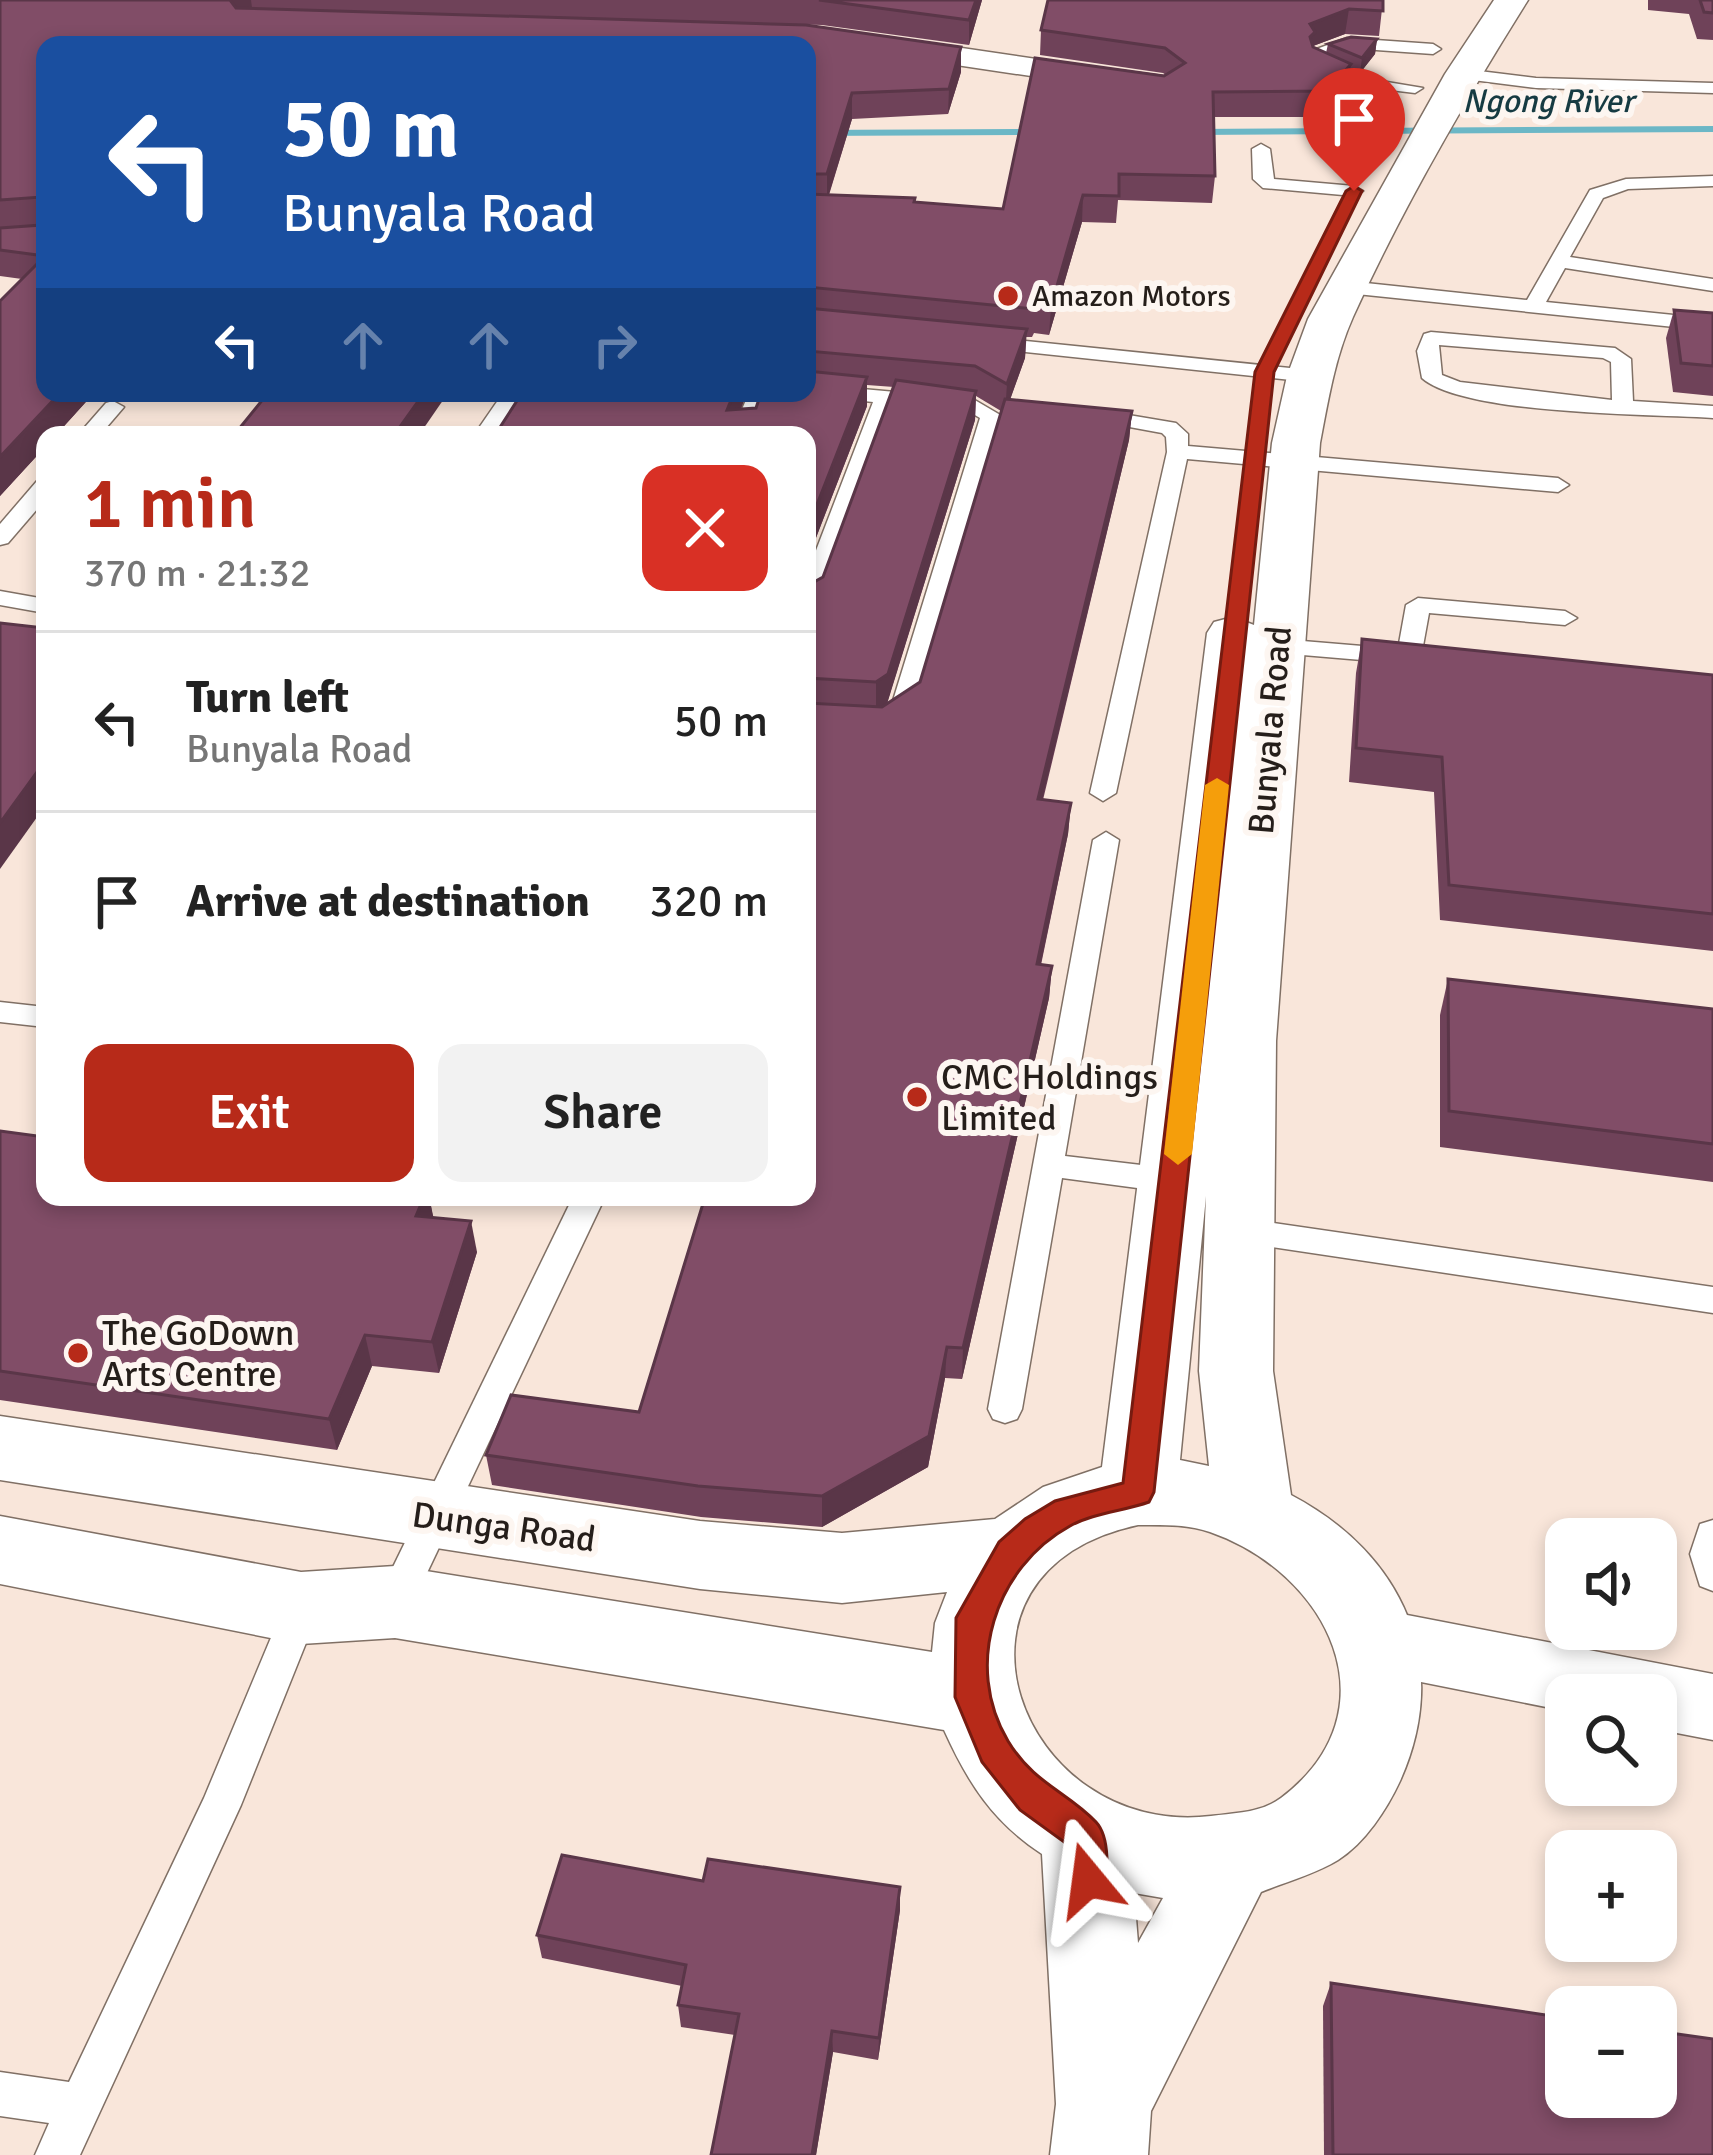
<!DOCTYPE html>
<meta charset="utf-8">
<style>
:root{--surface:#fff;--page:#f2f2f2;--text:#222;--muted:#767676;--line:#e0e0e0;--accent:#b72a19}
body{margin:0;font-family:Signika,sans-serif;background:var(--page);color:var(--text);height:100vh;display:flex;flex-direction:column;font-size:45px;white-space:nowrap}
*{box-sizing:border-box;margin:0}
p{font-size:39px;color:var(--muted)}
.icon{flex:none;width:66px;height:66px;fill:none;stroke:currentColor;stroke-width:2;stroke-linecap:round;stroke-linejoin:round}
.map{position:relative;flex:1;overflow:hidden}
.side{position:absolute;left:36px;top:426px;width:780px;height:780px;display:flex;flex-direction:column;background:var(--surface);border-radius:24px;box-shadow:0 6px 18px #0003}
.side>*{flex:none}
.top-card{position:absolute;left:36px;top:36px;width:780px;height:366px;border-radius:24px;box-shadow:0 6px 18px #0003;background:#1a4fa0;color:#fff;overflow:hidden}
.tools{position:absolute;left:1545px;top:1518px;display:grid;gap:24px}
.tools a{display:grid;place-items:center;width:132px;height:132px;border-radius:24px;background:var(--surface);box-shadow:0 6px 18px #0003;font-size:60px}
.pin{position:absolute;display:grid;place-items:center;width:102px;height:102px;color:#fff;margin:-123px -51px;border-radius:50% 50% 50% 0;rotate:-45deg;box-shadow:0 0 12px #0007}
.pin .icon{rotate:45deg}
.me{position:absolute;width:132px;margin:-66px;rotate:344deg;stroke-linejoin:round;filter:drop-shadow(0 0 9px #0008)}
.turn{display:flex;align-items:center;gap:42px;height:252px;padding:0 48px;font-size:54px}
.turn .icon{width:156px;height:156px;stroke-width:2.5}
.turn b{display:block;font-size:84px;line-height:102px}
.lanes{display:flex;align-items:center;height:114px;padding:0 48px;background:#0003;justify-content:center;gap:60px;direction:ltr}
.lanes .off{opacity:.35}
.round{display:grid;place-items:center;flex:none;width:126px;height:126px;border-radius:24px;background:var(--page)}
.headline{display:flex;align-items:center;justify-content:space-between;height:204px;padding:0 48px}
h1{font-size:72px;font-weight:600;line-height:90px;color:var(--accent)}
.button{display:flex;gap:24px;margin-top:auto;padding:24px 48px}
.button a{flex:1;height:138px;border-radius:24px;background:var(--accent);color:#fff;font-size:48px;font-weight:600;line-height:138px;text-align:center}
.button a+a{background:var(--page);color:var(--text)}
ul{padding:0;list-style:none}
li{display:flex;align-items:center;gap:36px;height:180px;padding:0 48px;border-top:3px solid var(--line)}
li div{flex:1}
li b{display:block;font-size:45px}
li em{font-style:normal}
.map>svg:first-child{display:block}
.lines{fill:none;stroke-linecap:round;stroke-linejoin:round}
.stream{fill:#6cb7c6;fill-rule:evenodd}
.lane-casing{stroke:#807065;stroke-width:3}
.street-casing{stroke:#807065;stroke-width:3}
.secondary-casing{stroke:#807065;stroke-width:3}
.lane{fill:#fff;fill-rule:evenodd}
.street{fill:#fff;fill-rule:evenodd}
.secondary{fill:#fff;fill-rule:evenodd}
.wall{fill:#6f4259;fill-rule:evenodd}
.shaded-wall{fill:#5a3648}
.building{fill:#814d67;stroke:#5a3648;stroke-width:3}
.route{fill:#b72a19;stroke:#771b10;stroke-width:3}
.slow{fill:#f59e0b}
.poi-dot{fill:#b72a19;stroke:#fdf6f1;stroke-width:4.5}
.labels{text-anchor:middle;stroke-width:12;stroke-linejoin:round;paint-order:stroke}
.far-poi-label{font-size:30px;fill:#251e1a;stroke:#fdf6f1;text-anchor:start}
.far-water-label{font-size:33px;font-style:italic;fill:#163b42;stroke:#fdf6f1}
.street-label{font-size:36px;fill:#251e1a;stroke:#fdf6f1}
.poi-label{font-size:36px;fill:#251e1a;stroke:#fdf6f1;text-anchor:start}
</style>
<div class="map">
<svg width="1713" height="2155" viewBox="0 0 1713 2155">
<rect width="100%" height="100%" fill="#f9e6da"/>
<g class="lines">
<!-- stream -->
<g class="stream">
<polygon points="1713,126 1713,132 1192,135 1187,132 1192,129"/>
<polygon points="807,130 1040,129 1045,132 1040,135 807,136"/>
</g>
<!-- lane casing -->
<g class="lane-casing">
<g id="lane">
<polygon points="1347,38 1433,44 1441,49 1433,54 1348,48 1319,56 1311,51"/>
<polygon points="1317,60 1351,76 1423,88 1415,93 1349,85 1311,68 1311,62"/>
<polygon points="1463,69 1536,78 1713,83 1713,93 1536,88 1457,78 1457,70"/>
<polygon points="1261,144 1270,149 1274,179 1354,186 1363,191 1354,196 1263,188 1253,179 1252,149"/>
<polygon points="1713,176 1713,186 1628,189 1603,198 1570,257 1713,279 1713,291 1565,268 1546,302 1713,319 1713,331 1347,293 1337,287 1347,281 1527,300 1590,190 1626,179"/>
<path d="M 1431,332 L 1615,348 L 1631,359 L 1633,401 L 1713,406 L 1713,418 C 1651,414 1464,415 1422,378 L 1417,351 L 1424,334 ZM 1439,345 L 1603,358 L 1611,362 L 1612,400 L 1460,382 L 1442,375 Z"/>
<polygon points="986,337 1310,370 1320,376 1310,382 979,347 976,343"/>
<polygon points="807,384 973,399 1002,416 915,711 882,733 807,729 807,713 877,717 891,707 980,418 968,411 893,404 819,605 807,612 807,574 873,402 800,394 807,393"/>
<polygon points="503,393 523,393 496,435 474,435"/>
<polygon points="749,393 769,393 753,435 731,435"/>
<polygon points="113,401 124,407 100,435 78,435 106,403"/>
<polygon points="1093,409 1176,423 1188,434 1188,446 1558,478 1569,485 1558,492 1187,459 1116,793 1103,801 1090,793 1167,452 1166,437 1162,433 1086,419 1082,415"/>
<polygon points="45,479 45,500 8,543 0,545 0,524 37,481"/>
<polygon points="0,591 45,599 45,613 0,605"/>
<polygon points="1418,598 1565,611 1577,618 1565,625 1429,613 1421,657 1409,664 1268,652 1256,645 1268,638 1398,649 1406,605"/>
<polygon points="1106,832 1119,840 1065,1156 1175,1169 1186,1173 1191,1181 1186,1189 1175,1193 1062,1178 1022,1409 1017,1419 1005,1423 993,1419 988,1409 1093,840"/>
<polygon points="0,1002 45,1007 45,1027 0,1022"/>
<polygon points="573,1197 605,1197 408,1613 395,1618 382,1613 376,1602"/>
<polygon points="1239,1218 1713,1287 1713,1313 1239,1242 1228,1239 1223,1230 1228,1221"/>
<polygon points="1713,1520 1713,1591 1700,1586 1690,1554 1700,1524"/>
<polygon points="301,1592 314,1597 320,1608 241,1805 80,2155 35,2155 49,2123 0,2116 0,2072 69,2082 204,1798 288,1597"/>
</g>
</g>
<!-- street casing -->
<g class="street-casing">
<g id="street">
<polygon points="887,37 1111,70 1127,79 1111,88 876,53 872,46 876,39"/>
<polygon points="1376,1609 1713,1674 1713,1740 1656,1729 1656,1695 1566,1695 1566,1711 1376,1673 1351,1663 1340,1641 1351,1619"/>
</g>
</g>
<!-- secondary casing -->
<g class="secondary-casing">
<path id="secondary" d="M 1494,0 L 1528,0 C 1467,97 1400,213 1353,317 C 1335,357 1328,401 1320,443 L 1276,1041 L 1273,1371 L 1291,1495 C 1403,1554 1453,1663 1400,1781 C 1387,1809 1365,1843 1338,1860 C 1315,1874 1286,1882 1261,1892 L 1151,2111 L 1148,2155 L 1050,2155 L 1056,2104 L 1042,1854 C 993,1822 968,1783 944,1730 L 395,1638 L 301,1644 L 0,1584 L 0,1516 L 301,1572 L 395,1566 L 932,1652 L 935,1623 L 947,1592 L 842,1603 L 700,1589 L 0,1480 L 0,1416 L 700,1521 L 842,1533 L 995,1519 L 1043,1487 L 1102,1467 L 1207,633 L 1214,622 L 1233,617 L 1254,625 L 1272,443 L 1287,376 L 1308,319 L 1445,74 ZM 1206,1196 L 1199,1371 L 1209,1466 L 1180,1460 ZM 1138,1525 C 1162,1525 1187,1524 1210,1532 C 1328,1573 1397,1710 1281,1798 C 1261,1813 1235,1813 1211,1816 C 1019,1839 920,1572 1138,1525 ZM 1134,1893 L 1163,1898 L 1138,1943 Z"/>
</g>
<!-- lane -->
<use href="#lane" class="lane"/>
<!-- street -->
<use href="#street" class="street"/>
<!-- secondary -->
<use href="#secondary" class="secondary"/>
</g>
<!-- wall -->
<g class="wall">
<path d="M 0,0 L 982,0 L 969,45 L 822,25 L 275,9 L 806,25 L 961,47 L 961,72 L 948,114 L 852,119 L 829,195 L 915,198 L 915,202 L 1003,209 L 1035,58 L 1166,75 L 1163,73 L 1040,55 L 1041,30 L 1048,0 L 1383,0 L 1379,36 L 1345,34 L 1313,46 L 1326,53 L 1328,44 L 1351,37 L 1377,39 L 1375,54 L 1360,73 L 1350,69 L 1347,89 L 1324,117 L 1214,117 L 1215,176 L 1212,203 L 1118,200 L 1116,223 L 1082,222 L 1049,335 L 1034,333 L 1032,337 L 1026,337 L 1025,358 L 1010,400 L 1132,411 L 1129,440 L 1043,800 L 1071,803 L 1068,834 L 1041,965 L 1052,966 L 1049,998 L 962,1379 L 945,1378 L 928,1467 L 822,1527 L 701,1517 L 492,1485 L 486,1455 L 511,1395 L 639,1412 L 705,1197 L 807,1197 L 807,586 L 823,577 L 894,387 L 867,385 L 867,406 L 807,561 L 807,435 L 495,435 L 522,393 L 747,393 L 741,409 L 756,408 L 761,393 L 807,393 L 807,45 L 45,45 L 45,393 L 94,393 L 56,435 L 45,435 L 45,447 L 0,496 L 0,301 L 22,279 L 0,276 L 0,228 L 41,225 L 0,228 ZM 976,396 L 1001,411 L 920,682 L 887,703 L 975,420 Z"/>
<polygon points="1648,0 1713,0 1713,40 1697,39 1689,14 1648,10"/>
<polygon points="1674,310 1713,313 1713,396 1673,392 1666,338"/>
<polygon points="1362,639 1713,675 1713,951 1440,920 1434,792 1349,782 1356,673"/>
<polygon points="1448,979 1713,1009 1713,1182 1440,1147 1440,1015"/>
<polygon points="0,1131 431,1206 433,1218 477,1252 439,1373 372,1366 337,1450 0,1400"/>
<polygon points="703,1881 900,1887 900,1910 878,2060 833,2052 816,2155 711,2155 735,2035 681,2027 678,2005 682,1986 542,1958 537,1935"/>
<polygon points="1331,1983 1713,2155 1324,2155 1323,2006"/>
</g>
<!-- shaded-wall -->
<g class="shaded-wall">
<polygon points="229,0 251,0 252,8 233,21"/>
<polygon points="976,0 982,0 969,45 969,20"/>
<polygon points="1349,9 1345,34 1313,46 1312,57 1306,62 1310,24"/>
<polygon points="1377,39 1375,54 1360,73 1362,58"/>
<polygon points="961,47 961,72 948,114 949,89"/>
<polygon points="1351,64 1347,89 1324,117 1328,91"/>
<polygon points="852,93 852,119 827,200 827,174"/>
<polygon points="1083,195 1082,222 1049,335 1051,307"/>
<polygon points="1027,329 1025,358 1005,413 1007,384"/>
<polygon points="867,377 867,406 807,561 807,530"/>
<polygon points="976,391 975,420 887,704 876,712 876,682"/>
<polygon points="60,393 94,393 56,435 45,435 45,447 0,496 0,457"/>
<polygon points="424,393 448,393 419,435 394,435"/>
<polygon points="734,393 747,393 730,435 727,410"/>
<polygon points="1132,411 1129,440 1035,830 1038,799"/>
<polygon points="45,761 45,806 0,869 0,823"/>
<polygon points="1071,803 1068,834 1034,996 1037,964"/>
<polygon points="1052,966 1049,998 962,1379 963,1348"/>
<polygon points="422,1197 435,1197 431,1206 434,1220 416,1216"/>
<polygon points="471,1221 477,1252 439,1373 432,1342"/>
<polygon points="365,1335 372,1366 337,1450 329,1419"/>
<polygon points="947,1347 945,1378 928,1467 822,1527 822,1496"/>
<polygon points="900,1887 900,1910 878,2060 879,2038"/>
<polygon points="832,2031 833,2052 816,2155 812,2155"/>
</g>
<!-- building -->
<g class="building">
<polygon points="0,0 230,0 236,8 806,25 961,47 949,89 852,93 827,174 807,174 807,45 45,45 45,256 0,250 0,228 41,225 41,197 0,200"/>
<polygon points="819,0 976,0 969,20"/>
<polygon points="1048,0 1383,0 1383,11 1349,9 1310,24 1315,32 1310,37 1313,47 1351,64 1328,91 1213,92 1215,176 1119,174 1119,196 1083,195 1051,307 1035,306 1034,309 807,287 807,194 915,198 914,202 1003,209 1035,58 1164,76 1185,63 1165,48 1041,30"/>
<polygon points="1700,0 1713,0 1713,13 1704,12"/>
<polygon points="1351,37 1377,39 1362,58 1328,44"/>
<polygon points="45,256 45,393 60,393 0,457 0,301"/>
<polygon points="807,308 1027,329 1007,384 975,366 807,351"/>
<polygon points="1674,310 1713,313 1713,366 1681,363"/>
<polygon points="807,371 867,377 807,530 807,435 495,435 522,393 734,393 727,410 756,408 761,393 807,393"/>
<polygon points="896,380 976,391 888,674 876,682 807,678 807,586 823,577"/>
<polygon points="268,393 424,393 394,435 234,435"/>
<polygon points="1005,399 1132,411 1038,799 1071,803 1037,964 1052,966 963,1348 947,1347 929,1436 822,1496 698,1486 486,1455 511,1395 639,1412 705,1197 807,1197 807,703 882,707 920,682"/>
<polygon points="0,623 45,628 45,761 0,823"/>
<polygon points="1362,639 1713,675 1713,914 1449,885 1442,757 1356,748"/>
<polygon points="1448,979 1713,1009 1713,1144 1449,1111"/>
<polygon points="0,1131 45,1137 45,1197 424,1197 416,1216 471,1221 432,1342 365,1335 329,1419 0,1371"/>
<polygon points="562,1855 703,1881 708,1859 900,1887 879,2038 832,2031 812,2155 711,2155 739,2014 678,2005 686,1965 537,1935"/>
<polygon points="1331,1983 1566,2018 1566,2097 1656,2097 1656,2031 1713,2039 1713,2155 1333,2155"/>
</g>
<!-- route -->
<path class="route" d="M 1354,186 L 1362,191 L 1274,372 L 1154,1492 L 1149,1502 C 1124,1511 1093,1513 1070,1526 C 995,1567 963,1666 1008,1741 C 1034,1784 1068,1792 1096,1822 C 1110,1837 1109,1876 1102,1893 L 1088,1898 L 1075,1893 L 1067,1844 L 1020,1810 L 982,1762 L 955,1697 L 956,1618 L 999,1542 L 1025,1519 L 1055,1501 L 1123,1483 L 1255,372 L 1346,191 Z"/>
<!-- slow -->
<polygon class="slow" points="1217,778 1229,785 1192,1154 1178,1165 1164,1154 1205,785"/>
<!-- markers -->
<g class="poi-dot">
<circle cx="1008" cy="296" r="12"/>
<circle cx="917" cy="1097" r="12"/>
<circle cx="78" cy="1353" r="12"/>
</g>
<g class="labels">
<!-- far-poi labels -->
<g class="far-poi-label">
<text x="1032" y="306">Amazon Motors</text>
</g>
<!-- far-water labels -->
<g class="far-water-label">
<text x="1548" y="112">Ngong River</text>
</g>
<!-- street labels -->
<g class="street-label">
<text transform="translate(1269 730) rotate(-85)" y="13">Bunyala Road</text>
<text transform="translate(504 1526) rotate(8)" y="13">Dunga Road</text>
</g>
<!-- poi labels -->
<g class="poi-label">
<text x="941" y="1089">CMC Holdings<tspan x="941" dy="41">Limited</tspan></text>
<text x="102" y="1345">The GoDown<tspan x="102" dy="41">Arts Centre</tspan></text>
</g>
</g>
</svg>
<div class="tools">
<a><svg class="icon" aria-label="sound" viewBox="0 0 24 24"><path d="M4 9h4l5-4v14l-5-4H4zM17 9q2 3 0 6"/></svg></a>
<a><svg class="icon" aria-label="search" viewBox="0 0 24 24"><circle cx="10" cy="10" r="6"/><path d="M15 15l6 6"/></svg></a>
<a>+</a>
<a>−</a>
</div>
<div class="pin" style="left:1354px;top:191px;background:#d93025"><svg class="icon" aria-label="arrive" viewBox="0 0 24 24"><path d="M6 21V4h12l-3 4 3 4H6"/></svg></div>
<svg class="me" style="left:1088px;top:1880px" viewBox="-20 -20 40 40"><path d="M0-17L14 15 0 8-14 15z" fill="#b72a19" stroke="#fff" stroke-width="4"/></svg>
<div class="top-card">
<div class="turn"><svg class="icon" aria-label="left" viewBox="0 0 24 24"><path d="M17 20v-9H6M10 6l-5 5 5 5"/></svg><div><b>50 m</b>Bunyala Road</div></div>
<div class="lanes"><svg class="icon" aria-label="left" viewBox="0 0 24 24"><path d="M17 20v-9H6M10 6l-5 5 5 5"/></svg><svg class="icon off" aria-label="ahead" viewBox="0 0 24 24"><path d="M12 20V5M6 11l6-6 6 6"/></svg><svg class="icon off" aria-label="ahead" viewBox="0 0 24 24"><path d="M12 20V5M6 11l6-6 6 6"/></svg><svg class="icon off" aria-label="right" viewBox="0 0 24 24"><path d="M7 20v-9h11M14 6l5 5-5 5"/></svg></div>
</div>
<section class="side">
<div class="headline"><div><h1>1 min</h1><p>370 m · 21:32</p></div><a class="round" style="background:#d93025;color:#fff"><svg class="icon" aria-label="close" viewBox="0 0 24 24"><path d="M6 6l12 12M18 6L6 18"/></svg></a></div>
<ul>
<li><svg class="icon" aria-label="left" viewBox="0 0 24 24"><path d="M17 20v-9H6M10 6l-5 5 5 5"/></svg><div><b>Turn left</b><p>Bunyala Road</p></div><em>50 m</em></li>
<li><svg class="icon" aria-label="arrive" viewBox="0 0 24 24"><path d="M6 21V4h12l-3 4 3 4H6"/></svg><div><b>Arrive at destination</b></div><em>320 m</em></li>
</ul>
<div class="button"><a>Exit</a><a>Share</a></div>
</section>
</div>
